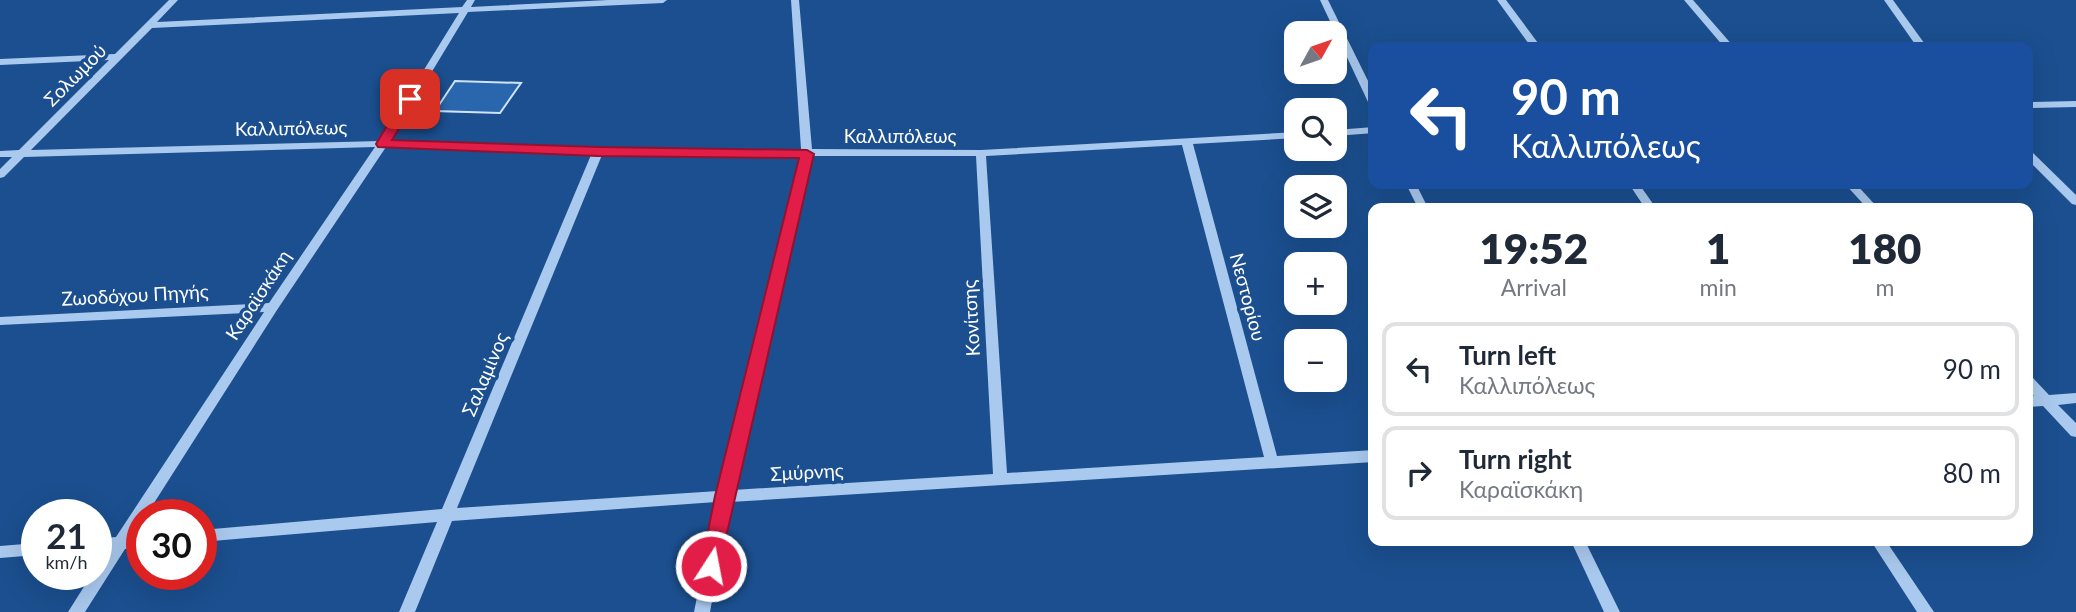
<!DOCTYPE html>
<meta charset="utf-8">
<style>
:root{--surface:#fff;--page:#f6f6f7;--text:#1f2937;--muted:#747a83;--line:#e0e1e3}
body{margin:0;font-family:Lato,sans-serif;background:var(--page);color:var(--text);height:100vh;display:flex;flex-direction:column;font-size:26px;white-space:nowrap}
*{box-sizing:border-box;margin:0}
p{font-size:23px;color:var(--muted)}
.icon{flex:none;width:38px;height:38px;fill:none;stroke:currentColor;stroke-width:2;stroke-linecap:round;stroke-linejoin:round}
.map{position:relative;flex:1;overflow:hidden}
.details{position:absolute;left:1368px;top:203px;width:665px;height:343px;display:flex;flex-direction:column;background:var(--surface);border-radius:14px;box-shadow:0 7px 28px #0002}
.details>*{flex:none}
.hud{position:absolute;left:1368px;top:42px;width:665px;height:147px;border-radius:14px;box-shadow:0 7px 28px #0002;background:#1a4fa0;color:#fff;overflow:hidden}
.needle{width:46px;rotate:50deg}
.buttons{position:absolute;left:1284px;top:21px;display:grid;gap:14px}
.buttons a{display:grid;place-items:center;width:63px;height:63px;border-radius:14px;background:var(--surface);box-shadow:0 7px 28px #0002;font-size:35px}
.speed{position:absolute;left:21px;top:499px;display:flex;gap:14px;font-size:35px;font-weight:700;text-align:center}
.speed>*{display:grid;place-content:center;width:91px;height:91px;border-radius:50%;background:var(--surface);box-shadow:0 7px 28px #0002;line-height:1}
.speed small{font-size:18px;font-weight:400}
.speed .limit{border:10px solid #d22;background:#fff;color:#111}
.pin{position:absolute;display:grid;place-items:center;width:60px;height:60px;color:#fff;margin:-30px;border-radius:14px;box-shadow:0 4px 10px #0006}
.me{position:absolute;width:77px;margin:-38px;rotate:11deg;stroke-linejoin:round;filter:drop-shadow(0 0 5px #0008)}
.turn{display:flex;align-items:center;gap:24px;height:147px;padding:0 28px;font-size:32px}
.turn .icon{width:91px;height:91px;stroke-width:2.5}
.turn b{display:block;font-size:49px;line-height:60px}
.eta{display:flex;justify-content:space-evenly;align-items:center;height:119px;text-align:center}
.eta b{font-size:42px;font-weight:800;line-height:49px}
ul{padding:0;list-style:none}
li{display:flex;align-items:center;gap:21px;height:94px;margin:0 14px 10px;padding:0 14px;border:4px solid var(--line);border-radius:14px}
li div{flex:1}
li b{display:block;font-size:26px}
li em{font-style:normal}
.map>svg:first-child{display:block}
.building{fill:#2a66ad;stroke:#cfe3fa;stroke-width:2}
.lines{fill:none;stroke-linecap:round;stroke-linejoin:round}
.minor{fill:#a9c9ee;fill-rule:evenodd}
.route{fill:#e11d48;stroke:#92132f;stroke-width:2}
.labels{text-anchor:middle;stroke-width:7;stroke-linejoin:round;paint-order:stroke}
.street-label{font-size:19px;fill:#fff;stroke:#1b4f8f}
</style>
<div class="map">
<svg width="2076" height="612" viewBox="0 0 2076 612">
<rect width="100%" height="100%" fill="#1b4f8f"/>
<!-- building -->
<polygon class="building" points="455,81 521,83 500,113 435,111"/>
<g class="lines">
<!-- minor -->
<g class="minor">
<path d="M 169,0 L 178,0 L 157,22 L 462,7 L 467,0 L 475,0 L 471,7 L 608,0 L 667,0 L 663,3 L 468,12 L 390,141 L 598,149 L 801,149 L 791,0 L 799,0 L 812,149 L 981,150 L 1297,132 L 1297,138 L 1193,144 L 1277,456 L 1374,450 L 1374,462 L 730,502 L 710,612 L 694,612 L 716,502 L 452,521 L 415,612 L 399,612 L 437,522 L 201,542 L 201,530 L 442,509 L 591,155 L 386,147 L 277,310 L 147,514 L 142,514 L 142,522 L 133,535 L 142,535 L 142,547 L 125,549 L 85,612 L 68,612 L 92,574 L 96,574 L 96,568 L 108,550 L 96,551 L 96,539 L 116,537 L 264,312 L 0,325 L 0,317 L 269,303 L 375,147 L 24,157 L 4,177 L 0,178 L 0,169 L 12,157 L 0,157 L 0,151 L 19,150 L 109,60 L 0,65 L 0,59 L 115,54 ZM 459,13 L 380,141 L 31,150 L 152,28 ZM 1182,145 L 1264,457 L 1007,473 L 986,156 ZM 602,155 L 801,156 L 718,491 L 457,508 ZM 812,156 L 976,156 L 993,474 L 733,490 Z"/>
<polygon points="1320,0 1328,0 1374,93 1374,107 1369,104"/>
<polygon points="1497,0 1506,0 1541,47 1531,47"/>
<polygon points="1684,0 1693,0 1734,47 1724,47"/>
<polygon points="1884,0 1893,0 1927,47 1917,47"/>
<polygon points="2076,101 2076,107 2028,108 2028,102"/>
<polygon points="1374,127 1374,133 1335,136 1335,130"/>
<polygon points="2028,151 2032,152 2076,195 2076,205 2072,204 2028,160"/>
<polygon points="1406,184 1416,184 1428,208 1418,208"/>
<polygon points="1629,184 1639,184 1656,208 1645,208"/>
<polygon points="1845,184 1856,184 1878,208 1867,208"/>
<polygon points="2028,376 2033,378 2049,395 2076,393 2076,403 2058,405 2076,423 2076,437 2071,436 2043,406 2028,407 2028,397 2034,396 2028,390"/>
<polygon points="1571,541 1585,541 1620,612 1604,612"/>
<polygon points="1871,541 1886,541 1934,612 1917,612"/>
<polygon points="37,543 37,555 0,558 0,546"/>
</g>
</g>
<!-- route -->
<polygon class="route" points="410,95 417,99 392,140 598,147 807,150 814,154 718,572 711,574 704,572 701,566 715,496 799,158 598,156 378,147 376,144 403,99"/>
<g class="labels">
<!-- street labels -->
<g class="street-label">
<text transform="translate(75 75) rotate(-45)" y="7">Σολωμού</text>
<text transform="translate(291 128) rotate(-1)" y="7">Καλλιπόλεως</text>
<text x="900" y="143">Καλλιπόλεως</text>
<text transform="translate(135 295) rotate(-3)" y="7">Ζωοδόχου Πηγής</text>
<text transform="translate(258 295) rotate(-57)" y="7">Καραϊσκάκη</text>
<text transform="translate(1248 297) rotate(75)" y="7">Νεστορίου</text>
<text transform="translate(971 318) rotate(-93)" y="7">Κονίτσης</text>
<text transform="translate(485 374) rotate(-67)" y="7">Σαλαμίνος</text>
<text transform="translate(807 472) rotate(-3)" y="7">Σμύρνης</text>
</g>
</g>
</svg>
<div class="buttons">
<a><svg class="needle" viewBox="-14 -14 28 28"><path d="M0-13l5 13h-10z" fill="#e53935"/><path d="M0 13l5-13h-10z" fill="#747a83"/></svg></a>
<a><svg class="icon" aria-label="search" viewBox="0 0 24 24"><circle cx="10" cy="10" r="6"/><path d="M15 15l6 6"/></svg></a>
<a><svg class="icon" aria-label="layers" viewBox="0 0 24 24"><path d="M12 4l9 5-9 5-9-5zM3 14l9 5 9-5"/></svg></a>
<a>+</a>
<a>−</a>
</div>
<div class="speed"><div>21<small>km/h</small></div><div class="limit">30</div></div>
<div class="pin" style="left:410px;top:99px;background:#d93025"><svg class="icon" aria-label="arrive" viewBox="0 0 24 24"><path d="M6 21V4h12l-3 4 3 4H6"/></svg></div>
<svg class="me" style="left:711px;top:566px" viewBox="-20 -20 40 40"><circle r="17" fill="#e11d48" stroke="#fff" stroke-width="3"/><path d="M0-11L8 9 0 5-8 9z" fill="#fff"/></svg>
<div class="hud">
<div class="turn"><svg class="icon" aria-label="left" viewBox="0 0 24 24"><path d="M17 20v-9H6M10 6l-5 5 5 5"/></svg><div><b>90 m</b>Καλλιπόλεως</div></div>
</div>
<section class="details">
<div class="eta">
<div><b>19:52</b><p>Arrival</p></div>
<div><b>1</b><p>min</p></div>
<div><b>180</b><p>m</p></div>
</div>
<ul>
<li><svg class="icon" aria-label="left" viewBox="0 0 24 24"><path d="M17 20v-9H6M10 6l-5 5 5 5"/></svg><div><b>Turn left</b><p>Καλλιπόλεως</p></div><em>90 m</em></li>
<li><svg class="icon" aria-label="right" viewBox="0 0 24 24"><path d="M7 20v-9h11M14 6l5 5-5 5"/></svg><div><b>Turn right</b><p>Καραϊσκάκη</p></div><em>80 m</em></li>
</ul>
</section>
</div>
